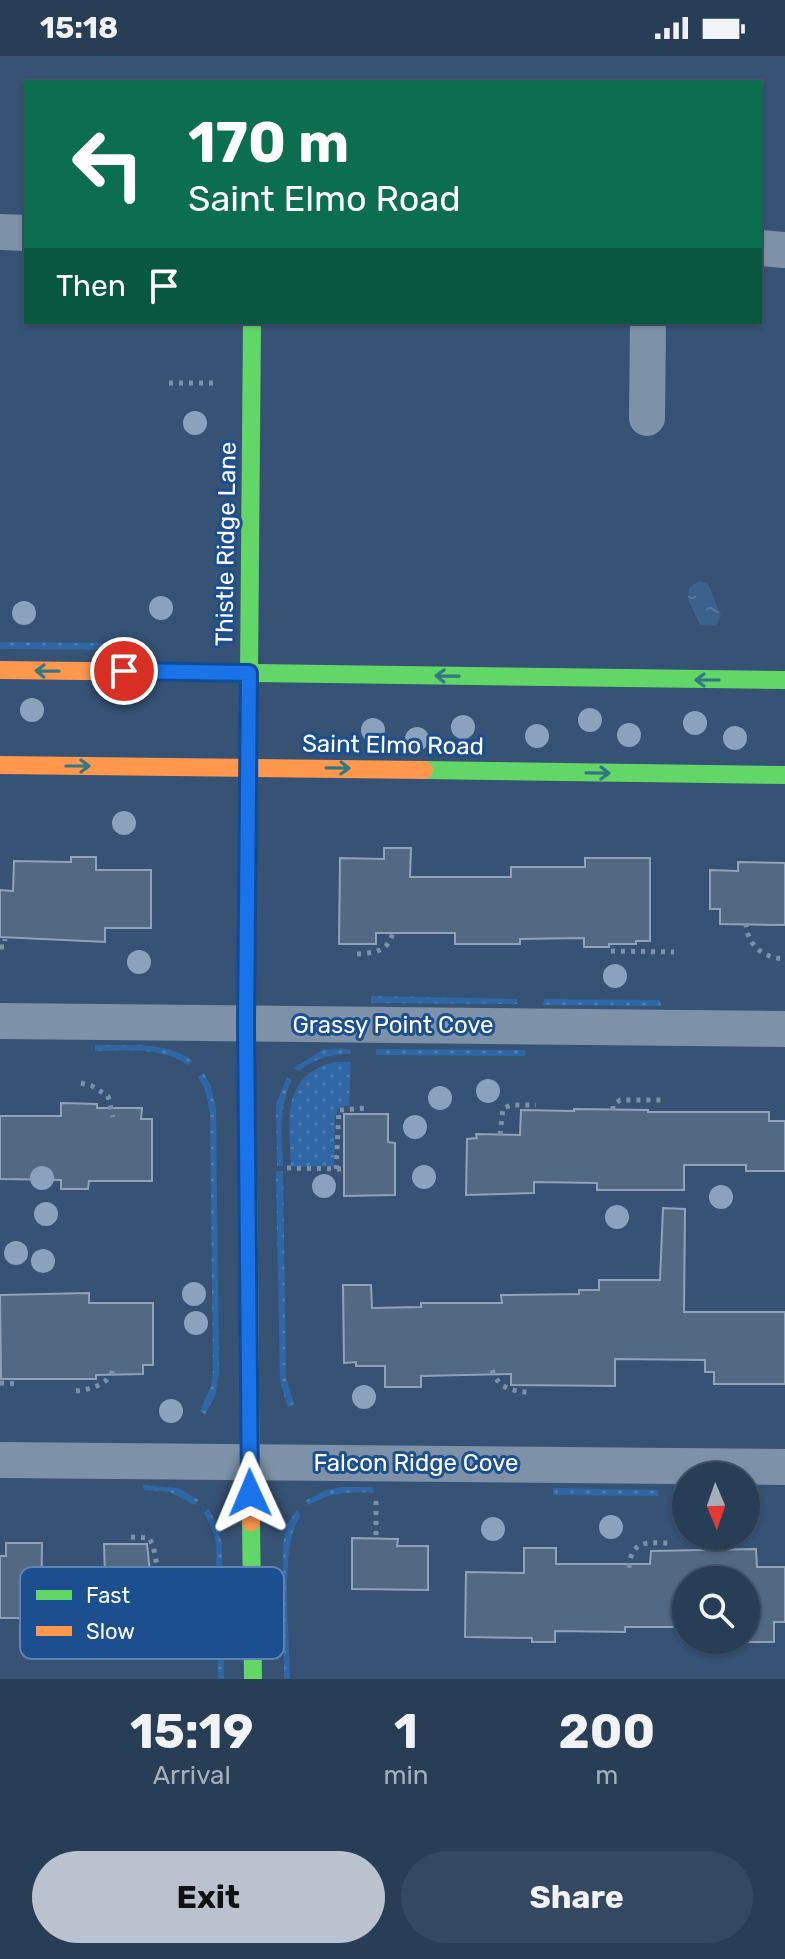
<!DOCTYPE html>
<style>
:root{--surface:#283e57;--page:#344961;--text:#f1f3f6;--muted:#a5aeba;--line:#44576d;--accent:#b9c2ce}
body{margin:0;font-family:Rubik,sans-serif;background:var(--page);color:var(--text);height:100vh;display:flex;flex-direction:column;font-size:30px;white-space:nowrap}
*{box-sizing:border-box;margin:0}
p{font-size:26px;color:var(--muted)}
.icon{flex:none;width:44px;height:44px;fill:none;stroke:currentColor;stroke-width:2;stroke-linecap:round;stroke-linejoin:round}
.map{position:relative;height:1623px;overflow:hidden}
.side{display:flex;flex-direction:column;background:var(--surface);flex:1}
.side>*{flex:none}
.hud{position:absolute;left:24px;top:24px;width:738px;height:244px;border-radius:0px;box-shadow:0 2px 6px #0004,0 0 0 2px var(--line);background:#0b6e4f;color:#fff;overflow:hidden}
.needle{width:52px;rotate:178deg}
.tools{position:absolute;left:672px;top:1406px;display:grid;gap:16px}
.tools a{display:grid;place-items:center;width:88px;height:88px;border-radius:50%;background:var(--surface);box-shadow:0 2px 6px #0004,0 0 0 2px var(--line);font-size:40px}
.pin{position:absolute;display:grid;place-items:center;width:68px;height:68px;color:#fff;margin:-34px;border:4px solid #fff;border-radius:50%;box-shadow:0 2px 8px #0007}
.me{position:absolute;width:88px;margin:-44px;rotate:359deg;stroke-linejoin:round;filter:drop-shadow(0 0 6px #0008)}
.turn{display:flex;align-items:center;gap:28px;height:168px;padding:0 32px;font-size:36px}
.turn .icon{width:104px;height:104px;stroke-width:2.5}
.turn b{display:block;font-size:56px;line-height:68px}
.then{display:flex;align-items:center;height:76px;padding:0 32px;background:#0003;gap:16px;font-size:30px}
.eta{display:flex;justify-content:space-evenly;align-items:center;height:136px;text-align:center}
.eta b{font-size:48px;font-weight:700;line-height:56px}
.primary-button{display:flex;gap:16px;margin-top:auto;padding:16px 32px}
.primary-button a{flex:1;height:92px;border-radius:48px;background:var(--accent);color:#111;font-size:32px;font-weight:700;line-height:92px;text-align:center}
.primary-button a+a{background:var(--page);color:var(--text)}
.status{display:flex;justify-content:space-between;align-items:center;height:56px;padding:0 40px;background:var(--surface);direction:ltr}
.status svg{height:22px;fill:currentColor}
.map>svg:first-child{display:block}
.grass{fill:url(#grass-dots)}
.water{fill:url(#water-ripples)}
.building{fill:#526984;stroke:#92a2b6;stroke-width:2}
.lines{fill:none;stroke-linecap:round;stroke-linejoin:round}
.path{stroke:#7d92a8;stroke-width:5;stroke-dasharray:4 6;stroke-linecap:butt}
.street{stroke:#7d92a8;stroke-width:36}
.fast{stroke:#63d668;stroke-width:18}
.slow{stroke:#ff974d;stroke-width:18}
.tree{fill:#8aa2be}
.oneway{stroke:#317883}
.route-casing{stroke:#114b97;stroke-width:20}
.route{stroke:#1a73e8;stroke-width:14}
.labels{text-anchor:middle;stroke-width:6;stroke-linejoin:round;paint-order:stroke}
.street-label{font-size:24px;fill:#fff;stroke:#1b4f8f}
.key{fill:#1b4f8f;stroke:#5f84b1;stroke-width:2}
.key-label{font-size:22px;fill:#fff}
</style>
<div class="status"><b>15:18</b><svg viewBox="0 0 49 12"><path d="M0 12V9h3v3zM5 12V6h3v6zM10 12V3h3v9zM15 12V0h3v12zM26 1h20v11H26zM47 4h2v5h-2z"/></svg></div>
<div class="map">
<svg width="785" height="1623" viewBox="0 0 785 1623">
<defs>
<pattern id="grass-dots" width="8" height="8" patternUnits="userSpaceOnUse" patternTransform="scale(2)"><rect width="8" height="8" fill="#2f66a5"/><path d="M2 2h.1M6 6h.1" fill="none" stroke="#4e7db2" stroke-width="1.8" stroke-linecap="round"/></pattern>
<pattern id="water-ripples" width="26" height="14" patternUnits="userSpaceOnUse" patternTransform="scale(2)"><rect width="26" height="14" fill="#3b618d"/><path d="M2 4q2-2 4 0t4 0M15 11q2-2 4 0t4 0" fill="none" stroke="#58799e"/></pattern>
</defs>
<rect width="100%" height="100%" fill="#365274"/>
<!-- grass -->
<g class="grass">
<polygon points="0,586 113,587 113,594 0,593"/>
<polygon points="371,940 517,943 518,943 517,948 371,947"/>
<polygon points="544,943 660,944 661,950 543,949"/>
<path d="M 95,989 C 129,990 164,984 193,1005 L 188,1009 C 162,990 126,995 95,995 Z"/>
<path d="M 341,992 L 351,994 L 351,998 C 330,998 316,1002 299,1015 L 294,1012 L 322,994 Z"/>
<polygon points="376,993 525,994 526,1000 376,999"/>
<path d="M 334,1006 L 351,1006 L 349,1050 L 340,1050 L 335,1060 L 334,1110 L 291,1111 C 290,1067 279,1020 334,1006 Z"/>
<polygon points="204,1017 211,1030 216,1053 219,1317 216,1338 205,1359 200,1355 211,1330 213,1315 210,1058 205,1033 198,1021"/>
<path d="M 287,1021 L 292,1024 C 278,1051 282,1081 283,1110 L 277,1110 L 276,1048 Z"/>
<polygon points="276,1115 283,1115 286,1321 294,1348 288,1352 280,1325"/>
<polygon points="143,1429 178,1432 199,1444 195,1449 170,1436 144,1434"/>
<path d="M 342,1431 L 373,1431 L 374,1437 C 350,1436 330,1436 309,1449 L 305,1445 L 326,1434 Z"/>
<polygon points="553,1432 658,1434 658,1440 553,1439"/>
<polygon points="208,1453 218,1469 222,1490 224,1623 218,1623 216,1488 214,1477 204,1457"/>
<path d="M 297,1454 L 301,1460 C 279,1484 290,1587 290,1623 L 284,1623 L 283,1488 L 287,1468 Z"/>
</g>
<!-- water -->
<polygon class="water" points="699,525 708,528 721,560 716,570 700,569 688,543 689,532"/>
<!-- building -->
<g class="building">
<polygon points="384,792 411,792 410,821 511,821 511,811 585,811 585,802 650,802 650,885 636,885 636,888 609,888 609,891 584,891 584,882 520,883 520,888 455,888 455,877 376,877 376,888 339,888 340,802 384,803"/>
<polygon points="71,801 96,801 96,814 151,814 151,872 105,872 105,886 0,881 0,834 13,835 14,805 71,806"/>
<polygon points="738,806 785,807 785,869 720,868 720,853 710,853 710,814 738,815"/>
<polygon points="61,1047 97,1048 97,1052 142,1052 141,1063 152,1063 152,1125 89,1125 88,1133 61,1133 61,1124 0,1123 0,1060 61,1060"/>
<polygon points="574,1053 648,1054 648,1056 769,1056 769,1065 785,1065 785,1115 746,1115 746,1109 684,1109 684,1134 597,1134 597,1127 534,1126 534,1137 466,1139 467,1083 477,1082 476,1078 520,1079 521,1054 574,1055"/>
<polygon points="344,1058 388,1058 388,1086 395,1087 395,1139 344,1140"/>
<polygon points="663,1152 685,1153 684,1256 785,1256 785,1328 714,1328 714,1316 705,1316 705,1304 615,1303 615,1330 511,1329 511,1318 421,1320 421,1331 385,1331 385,1310 356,1310 356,1306 344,1307 343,1229 371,1229 372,1252 421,1251 421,1247 502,1247 501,1239 579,1238 579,1234 599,1234 599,1224 660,1224"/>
<polygon points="89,1237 89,1247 153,1247 153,1309 143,1309 143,1318 96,1319 96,1323 1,1323 0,1239"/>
<polygon points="352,1482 398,1483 397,1490 428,1490 428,1534 352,1533"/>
<polygon points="6,1487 42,1487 41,1562 0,1562 0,1500 6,1500"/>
<polygon points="104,1488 147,1488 150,1516 155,1516 155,1552 158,1553 157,1587 88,1587 88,1560 103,1559 102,1521 105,1519"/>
<polygon points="524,1492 556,1492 556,1508 650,1508 651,1495 756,1493 757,1511 785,1511 785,1566 774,1566 774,1586 746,1586 746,1524 686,1524 686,1571 625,1571 625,1576 555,1575 555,1586 532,1586 532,1582 465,1581 466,1516 524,1517"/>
</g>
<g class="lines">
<!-- path -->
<g class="path">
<polyline points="169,327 216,327"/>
<path d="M 746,867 C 747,890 764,902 785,903"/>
<polyline points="0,891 4,891 5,883"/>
<polyline points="611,895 674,896"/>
<path d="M 357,898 C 375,897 389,895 393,876"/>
<polyline points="81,1027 92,1030 108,1040 113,1061"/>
<polyline points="613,1054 613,1049 620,1044 661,1044"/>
<polyline points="500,1079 503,1052 512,1049 536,1049"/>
<polyline points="287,1112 343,1113"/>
<polyline points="336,1113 339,1054 367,1052"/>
<path d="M 492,1314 C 498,1332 513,1336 530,1336"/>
<polyline points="0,1327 19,1328"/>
<path d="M 76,1335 C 92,1333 111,1328 114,1310"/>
<polyline points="376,1479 376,1440"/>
<polyline points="131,1481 149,1482 153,1489 162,1536 161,1541 153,1544"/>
<path d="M 629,1512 C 631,1483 647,1487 670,1487"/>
</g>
<!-- street -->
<g class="street">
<polyline points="0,176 26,177"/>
<polyline points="760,192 785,194"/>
<polyline points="647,362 648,266"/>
<polyline points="0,965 785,973"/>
<polyline points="0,1404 785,1411"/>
</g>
<!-- fast -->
<g class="fast">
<polyline points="245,617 785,624"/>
<polyline points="424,714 785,719"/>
<polyline points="249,1204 246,968 252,266"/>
<polyline points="251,1466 253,1623"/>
</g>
<!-- slow -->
<g class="slow">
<polyline points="0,614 245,617"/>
<polyline points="0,709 424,714"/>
<polyline points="249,1204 251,1466"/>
</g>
</g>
<!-- trees -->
<g class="tree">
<circle cx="195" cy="367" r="12"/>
<circle cx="161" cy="552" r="12"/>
<circle cx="24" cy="557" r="12"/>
<circle cx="32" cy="654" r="12"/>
<circle cx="590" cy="664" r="12"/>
<circle cx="695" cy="667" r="12"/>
<circle cx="463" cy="671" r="12"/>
<circle cx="373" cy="674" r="12"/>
<circle cx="629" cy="679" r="12"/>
<circle cx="537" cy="680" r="12"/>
<circle cx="735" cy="682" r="12"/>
<circle cx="417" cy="683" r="12"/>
<circle cx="124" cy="767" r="12"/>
<circle cx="139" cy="906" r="12"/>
<circle cx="615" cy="920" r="12"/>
<circle cx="488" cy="1035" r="12"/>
<circle cx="440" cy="1042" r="12"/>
<circle cx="415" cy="1071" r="12"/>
<circle cx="424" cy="1121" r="12"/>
<circle cx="42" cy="1122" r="12"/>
<circle cx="324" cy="1130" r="12"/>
<circle cx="721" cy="1141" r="12"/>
<circle cx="46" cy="1158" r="12"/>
<circle cx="617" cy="1161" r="12"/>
<circle cx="16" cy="1197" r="12"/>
<circle cx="43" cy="1205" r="12"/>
<circle cx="194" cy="1238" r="12"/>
<circle cx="196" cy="1267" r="12"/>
<circle cx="364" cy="1341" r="12"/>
<circle cx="171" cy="1355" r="12"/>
<circle cx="611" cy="1471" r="12"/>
<circle cx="493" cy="1473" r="12"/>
</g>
<!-- one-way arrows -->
<defs><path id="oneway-shaft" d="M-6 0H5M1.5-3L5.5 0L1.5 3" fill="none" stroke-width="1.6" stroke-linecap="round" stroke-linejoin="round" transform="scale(2)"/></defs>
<g class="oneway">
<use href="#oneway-shaft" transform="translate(47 615) rotate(-179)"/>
<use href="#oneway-shaft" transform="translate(447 620) rotate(-179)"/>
<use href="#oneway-shaft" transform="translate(707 624) rotate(-180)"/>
<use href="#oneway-shaft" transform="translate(78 710)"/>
<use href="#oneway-shaft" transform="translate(338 712) rotate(1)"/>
<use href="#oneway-shaft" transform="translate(598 717) rotate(1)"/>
</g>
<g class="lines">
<!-- route casing -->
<g class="route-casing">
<polyline id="route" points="124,615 249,617 246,968 250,1437"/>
</g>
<!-- route -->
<use href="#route" class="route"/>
</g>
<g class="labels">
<!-- street labels -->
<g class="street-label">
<text transform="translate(226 488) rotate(-89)" y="8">Thistle Ridge Lane</text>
<text transform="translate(393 689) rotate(1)" y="8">Saint Elmo Road</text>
<text x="393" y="977">Grassy Point Cove</text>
<text x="416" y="1415">Falcon Ridge Cove</text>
</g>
</g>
<!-- legend -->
<rect x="20" y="1511" width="264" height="92" rx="12" class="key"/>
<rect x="36" y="1534" width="36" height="10" fill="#63d668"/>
<rect x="36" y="1570" width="36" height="10" fill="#ff974d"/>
<g class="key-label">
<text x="86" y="1547">Fast</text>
<text x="86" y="1583">Slow</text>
</g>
</svg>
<div class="tools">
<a><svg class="needle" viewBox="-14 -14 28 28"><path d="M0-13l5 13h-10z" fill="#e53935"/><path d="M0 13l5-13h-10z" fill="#a5aeba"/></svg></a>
<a><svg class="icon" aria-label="search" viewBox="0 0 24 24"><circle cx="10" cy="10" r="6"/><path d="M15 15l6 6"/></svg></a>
</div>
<div class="pin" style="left:124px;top:615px;background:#d93025"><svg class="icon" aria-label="arrive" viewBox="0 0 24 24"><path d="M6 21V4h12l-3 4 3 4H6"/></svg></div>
<svg class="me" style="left:250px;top:1437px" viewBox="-20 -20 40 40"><path d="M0-17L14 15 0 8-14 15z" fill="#1a73e8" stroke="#fff" stroke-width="4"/></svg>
<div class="hud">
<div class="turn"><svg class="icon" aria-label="left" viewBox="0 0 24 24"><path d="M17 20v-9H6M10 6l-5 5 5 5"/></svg><div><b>170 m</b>Saint Elmo Road</div></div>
<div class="then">Then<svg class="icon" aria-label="arrive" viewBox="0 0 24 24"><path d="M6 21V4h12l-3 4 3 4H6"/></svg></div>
</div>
</div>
<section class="side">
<div class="eta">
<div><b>15:19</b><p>Arrival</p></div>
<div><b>1</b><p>min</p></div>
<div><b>200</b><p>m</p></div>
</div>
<div class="primary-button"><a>Exit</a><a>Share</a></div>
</section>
